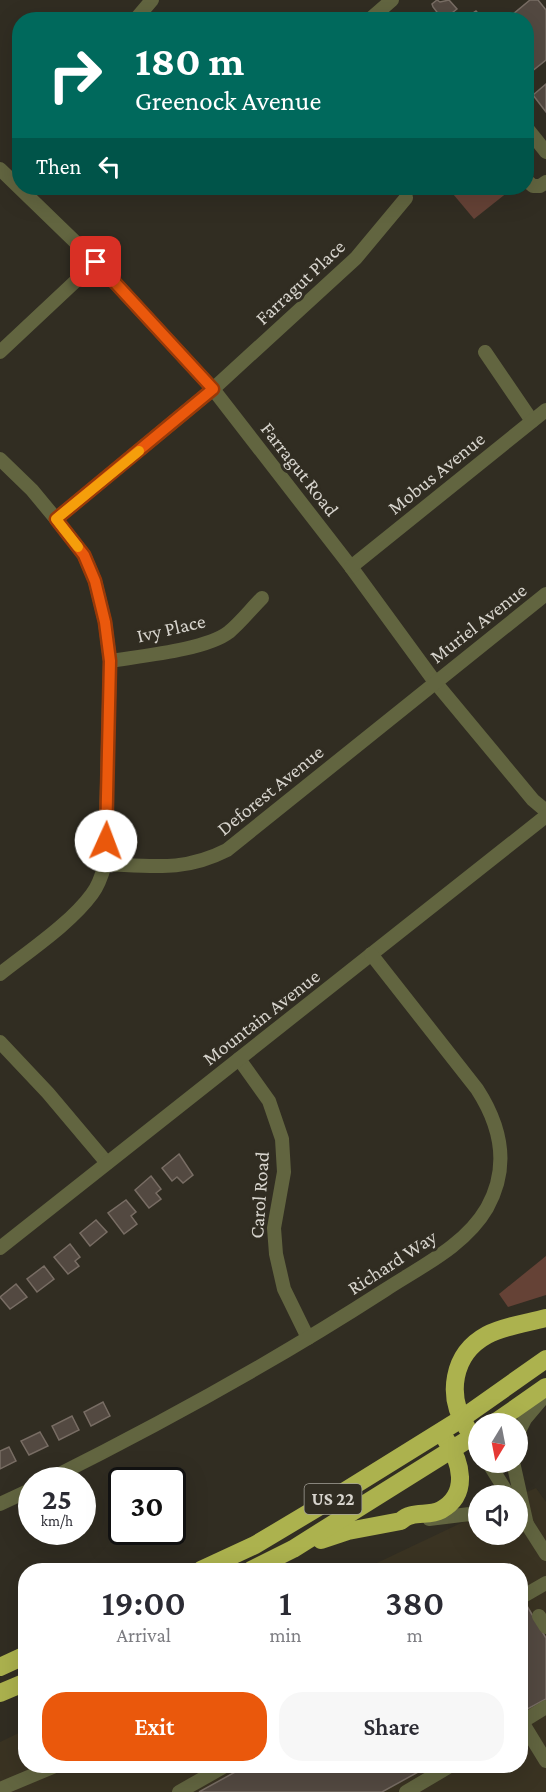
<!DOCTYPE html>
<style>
:root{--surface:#fff;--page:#f7f7f7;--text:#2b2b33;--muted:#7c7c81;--accent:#ea580c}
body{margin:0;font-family:"Crimson Pro",serif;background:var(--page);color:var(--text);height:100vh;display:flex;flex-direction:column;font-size:22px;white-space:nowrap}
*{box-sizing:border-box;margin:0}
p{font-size:20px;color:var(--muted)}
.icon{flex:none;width:33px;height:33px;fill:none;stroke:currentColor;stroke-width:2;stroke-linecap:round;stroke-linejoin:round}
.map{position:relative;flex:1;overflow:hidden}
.drawer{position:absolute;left:18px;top:1563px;width:510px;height:210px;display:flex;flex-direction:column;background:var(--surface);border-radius:24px;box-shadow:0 6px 24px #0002}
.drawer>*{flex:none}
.hud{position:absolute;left:12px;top:12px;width:522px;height:183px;border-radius:24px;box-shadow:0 6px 24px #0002;background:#00695c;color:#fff;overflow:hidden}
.needle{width:39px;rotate:190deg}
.buttons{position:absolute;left:468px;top:1413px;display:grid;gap:12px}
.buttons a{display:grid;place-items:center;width:60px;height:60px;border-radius:50%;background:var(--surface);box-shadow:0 6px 24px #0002;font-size:30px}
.speed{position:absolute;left:18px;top:1467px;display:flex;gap:12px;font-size:30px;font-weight:700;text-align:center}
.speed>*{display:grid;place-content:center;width:78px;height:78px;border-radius:50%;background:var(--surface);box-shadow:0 6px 24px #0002;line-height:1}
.speed small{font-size:15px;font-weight:400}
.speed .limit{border:3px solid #111;border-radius:9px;background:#fff;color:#111}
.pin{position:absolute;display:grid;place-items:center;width:51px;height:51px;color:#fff;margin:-26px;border-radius:12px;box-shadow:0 3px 9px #0006}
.me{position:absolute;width:66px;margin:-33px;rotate:2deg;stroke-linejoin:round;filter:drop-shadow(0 0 4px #0008)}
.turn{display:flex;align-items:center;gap:21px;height:126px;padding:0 24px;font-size:27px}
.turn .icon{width:78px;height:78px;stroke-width:2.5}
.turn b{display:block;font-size:42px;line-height:51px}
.then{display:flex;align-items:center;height:57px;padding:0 24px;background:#0003;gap:12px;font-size:22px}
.eta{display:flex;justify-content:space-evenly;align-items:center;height:102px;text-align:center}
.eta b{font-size:36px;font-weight:600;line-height:42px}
.primary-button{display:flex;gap:12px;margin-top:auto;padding:12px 24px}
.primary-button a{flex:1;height:69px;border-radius:24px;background:var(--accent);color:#fff;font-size:24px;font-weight:600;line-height:69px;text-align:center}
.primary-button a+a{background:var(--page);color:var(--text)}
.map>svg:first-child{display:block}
.built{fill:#3a3322}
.green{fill:#654236}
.building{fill:#534941;stroke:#786d64;stroke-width:1.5}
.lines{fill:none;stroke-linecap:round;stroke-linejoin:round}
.minor{stroke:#626540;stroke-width:14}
.highway{stroke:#acb24e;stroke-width:18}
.route-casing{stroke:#983908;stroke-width:15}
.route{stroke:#ea580c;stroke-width:10}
.slow{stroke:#f59e0b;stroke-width:10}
.labels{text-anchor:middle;stroke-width:6;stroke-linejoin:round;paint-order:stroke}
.shield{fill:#312d22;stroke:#a5a29a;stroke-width:1.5}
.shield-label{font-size:18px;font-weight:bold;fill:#d7d4cd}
.street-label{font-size:20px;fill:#d7d4cd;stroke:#312d22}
</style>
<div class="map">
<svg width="546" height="1792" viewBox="0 0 546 1792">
<rect width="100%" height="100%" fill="#312d22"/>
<!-- built -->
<polygon class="built" points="536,1488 546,1502 546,1792 0,1792 0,1742 25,1730 26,1766 520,1766 520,1570 362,1570 478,1515 478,1534 518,1534 518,1496"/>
<!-- green -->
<g class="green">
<polygon points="448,188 504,188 508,192 474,219"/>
<polygon points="546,1256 546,1295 508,1307 499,1294"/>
</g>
<!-- building -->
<g class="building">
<polygon points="437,0 440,2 449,0 457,9 443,20 433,7 432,4"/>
<polygon points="530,0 538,0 546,10 546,60 526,76 526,20 506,20"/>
<polygon points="476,11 483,19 482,20 474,20 470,15"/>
<polygon points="546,84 546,112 533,95"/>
<polygon points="179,1154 193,1175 183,1183 177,1177 172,1181 162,1168"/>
<polygon points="151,1176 161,1189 156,1193 161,1199 149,1208 135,1190"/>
<polygon points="126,1200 136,1212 131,1216 137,1224 124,1234 108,1213"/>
<polygon points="96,1220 107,1232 90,1246 80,1233"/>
<polygon points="70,1244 80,1257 75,1261 79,1266 68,1274 54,1257"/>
<polygon points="44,1266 54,1279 37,1292 27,1279"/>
<polygon points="16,1284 27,1297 10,1309 0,1297"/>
<polygon points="103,1402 110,1416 91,1426 84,1412"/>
<polygon points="72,1416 79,1430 59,1440 52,1426"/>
<polygon points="40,1432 48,1446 29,1455 21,1441"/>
<polygon points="9,1447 16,1461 0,1469 0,1451"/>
<polygon points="527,1606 546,1638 546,1699 520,1713 520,1609"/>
<polygon points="246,1766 429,1766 382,1792 199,1792"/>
</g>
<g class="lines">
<!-- minor -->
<g class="minor">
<polyline points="135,20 152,0"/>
<polyline points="369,20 392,0"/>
<polyline points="526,127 546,152"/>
<polyline points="0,169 96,262 213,389 351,567 435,682 533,800 546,811"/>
<polyline points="526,180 533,186 540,186 546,182"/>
<polyline points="0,352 96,262"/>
<polyline points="485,352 532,421"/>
<path d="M 0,459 L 32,490 L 56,519 L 84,555 L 95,581 L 105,622 L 110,661 L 105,864 C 102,875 99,885 92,894 C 71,923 29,951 0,974"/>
<polyline points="56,519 213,389 356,258 406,198"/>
<polyline points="351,567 546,410"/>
<path d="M 110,661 C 140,656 206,650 229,632 C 241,622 251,609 262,598"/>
<path d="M 105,864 C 152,866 184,872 227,850 L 546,594"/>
<polyline points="0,1042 48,1093 107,1163"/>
<polyline points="239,1059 269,1101 282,1139 284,1172 274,1228 276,1254 284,1289 308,1338"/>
<polyline points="0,1248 546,816"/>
<polyline points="518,1433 525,1419 546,1394"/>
<polyline points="488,1462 509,1496"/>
<polyline points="513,1462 527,1525"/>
<path d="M 48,1480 C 164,1422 275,1361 385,1290 C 420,1267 465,1246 487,1208 C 510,1167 501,1126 477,1089 L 371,954"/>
<polyline points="0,1504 32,1489"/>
<polyline points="523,1518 546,1554"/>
<polyline points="429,1519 478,1513"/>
<polyline points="520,1598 546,1583"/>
<polyline points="539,1616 546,1627"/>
<polyline points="522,1722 546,1761"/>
<polyline points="520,1723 546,1707"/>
<polyline points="0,1789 55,1766"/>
<polyline points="179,1792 225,1766"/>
<polyline points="406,1792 450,1766"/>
</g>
<!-- highway -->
<g class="highway">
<polyline points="493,1424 546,1387"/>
<path d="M 467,1428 C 446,1396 452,1354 487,1335 C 504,1326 527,1323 546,1318"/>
<path d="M 321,1540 L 348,1531 L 401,1521 C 412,1510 428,1517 441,1510 C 470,1494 461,1461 446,1440"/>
<polyline points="201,1570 255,1545 337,1496 461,1419 546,1359"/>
<polyline points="251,1570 293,1549 478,1433"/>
<polyline points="0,1667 26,1655"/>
<polyline points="0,1693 26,1682"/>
</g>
</g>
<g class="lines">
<!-- route casing -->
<g class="route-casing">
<polyline id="route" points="96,262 213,389 56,519 84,555 95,581 105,622 110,661 106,841"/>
</g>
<!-- route -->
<use href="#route" class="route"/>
<!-- slow -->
<polyline class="slow" points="78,547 56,519 139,451"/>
</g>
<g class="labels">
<!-- shield labels -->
<rect class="shield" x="304.5" y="1484" width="57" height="30" rx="4.5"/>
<g class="shield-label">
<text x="333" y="1505">US 22</text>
</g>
<!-- street labels -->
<g class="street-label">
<text transform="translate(300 282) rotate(-43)" y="7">Farragut Place</text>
<text transform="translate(300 469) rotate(52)" y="7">Farragut Road</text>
<text transform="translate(436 473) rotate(-39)" y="7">Mobus Avenue</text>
<text transform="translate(478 623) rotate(-38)" y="7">Muriel Avenue</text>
<text transform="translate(171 628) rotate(-13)" y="7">Ivy Place</text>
<text transform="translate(270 790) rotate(-39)" y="7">Deforest Avenue</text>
<text transform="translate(261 1017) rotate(-38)" y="7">Mountain Avenue</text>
<text transform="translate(259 1195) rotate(-86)" y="7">Carol Road</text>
<text transform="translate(392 1262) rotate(-33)" y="7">Richard Way</text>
</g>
</g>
</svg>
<div class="buttons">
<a><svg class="needle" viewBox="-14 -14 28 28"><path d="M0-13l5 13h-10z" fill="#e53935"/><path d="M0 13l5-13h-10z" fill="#7c7c81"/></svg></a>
<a><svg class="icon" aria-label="sound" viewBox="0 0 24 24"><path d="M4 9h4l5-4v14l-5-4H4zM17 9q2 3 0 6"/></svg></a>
</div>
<div class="speed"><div>25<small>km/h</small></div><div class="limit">30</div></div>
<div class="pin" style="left:96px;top:262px;background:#d93025"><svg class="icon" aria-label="arrive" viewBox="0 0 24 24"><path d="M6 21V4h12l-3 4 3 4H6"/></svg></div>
<svg class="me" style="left:106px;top:841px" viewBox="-20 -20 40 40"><circle r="19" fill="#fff"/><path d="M0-13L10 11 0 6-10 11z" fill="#ea580c"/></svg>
<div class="hud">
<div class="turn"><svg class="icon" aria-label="right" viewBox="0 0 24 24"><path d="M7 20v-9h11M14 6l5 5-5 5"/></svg><div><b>180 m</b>Greenock Avenue</div></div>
<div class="then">Then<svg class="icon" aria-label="left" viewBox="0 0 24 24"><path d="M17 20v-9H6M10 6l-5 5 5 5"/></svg></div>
</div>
<section class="drawer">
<div class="eta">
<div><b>19:00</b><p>Arrival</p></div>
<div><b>1</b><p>min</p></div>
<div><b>380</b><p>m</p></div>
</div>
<div class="primary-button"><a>Exit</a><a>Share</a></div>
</section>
</div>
